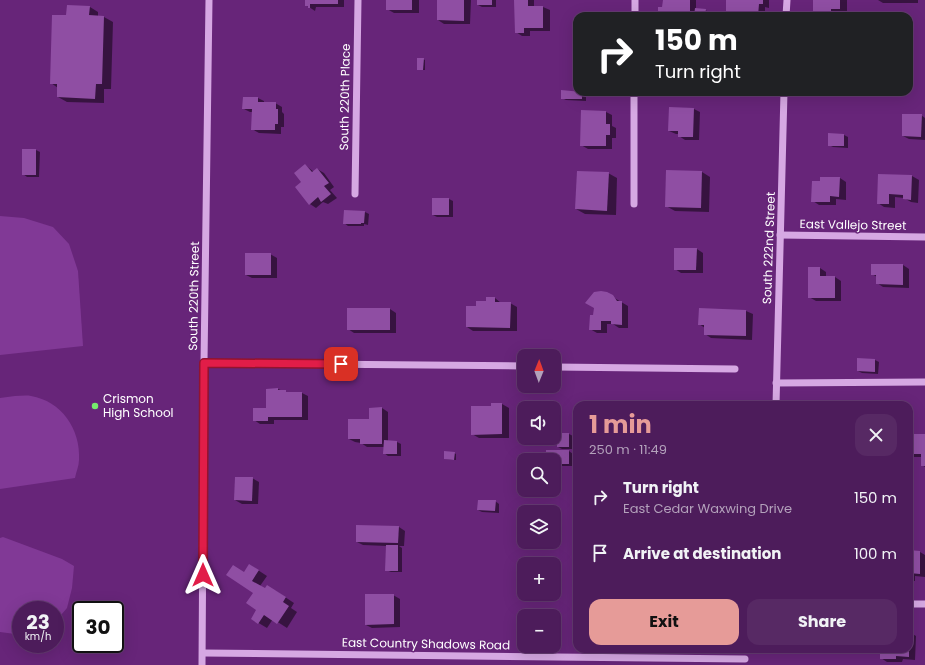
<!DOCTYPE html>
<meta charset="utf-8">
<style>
:root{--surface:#4d1c5b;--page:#572964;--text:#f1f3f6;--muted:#b3a1bb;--line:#643a71;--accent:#e69b98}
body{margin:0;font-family:Poppins,sans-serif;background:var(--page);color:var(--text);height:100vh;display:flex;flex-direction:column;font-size:15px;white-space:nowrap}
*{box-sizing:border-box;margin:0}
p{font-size:13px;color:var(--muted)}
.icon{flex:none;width:22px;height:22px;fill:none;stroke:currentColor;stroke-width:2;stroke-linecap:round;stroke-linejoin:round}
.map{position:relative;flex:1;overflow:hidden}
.sheet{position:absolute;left:573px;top:401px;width:340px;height:252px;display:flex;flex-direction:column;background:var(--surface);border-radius:12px;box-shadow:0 4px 16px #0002,0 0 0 1px var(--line)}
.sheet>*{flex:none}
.guide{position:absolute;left:573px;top:12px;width:340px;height:84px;border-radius:12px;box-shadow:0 4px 16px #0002,0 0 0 1px var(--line);background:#202124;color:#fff;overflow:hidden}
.needle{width:26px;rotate:1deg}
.buttons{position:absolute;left:517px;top:349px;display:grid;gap:8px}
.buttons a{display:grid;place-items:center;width:44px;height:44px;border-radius:8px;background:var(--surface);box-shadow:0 4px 16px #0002,0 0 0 1px var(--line);font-size:20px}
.speed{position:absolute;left:12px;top:601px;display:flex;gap:8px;font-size:20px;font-weight:700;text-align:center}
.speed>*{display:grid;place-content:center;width:52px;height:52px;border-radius:50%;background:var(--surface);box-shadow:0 4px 16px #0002,0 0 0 1px var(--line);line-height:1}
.speed small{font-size:10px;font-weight:400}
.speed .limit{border:2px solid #111;border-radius:6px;background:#fff;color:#111}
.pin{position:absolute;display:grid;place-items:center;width:34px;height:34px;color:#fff;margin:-17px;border-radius:8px;box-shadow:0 2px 6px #0006}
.me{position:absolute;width:44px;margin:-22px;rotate:0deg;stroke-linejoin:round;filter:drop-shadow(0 0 3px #0008)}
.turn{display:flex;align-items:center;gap:14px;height:84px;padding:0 16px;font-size:18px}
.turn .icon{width:52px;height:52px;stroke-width:2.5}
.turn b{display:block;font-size:28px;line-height:34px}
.round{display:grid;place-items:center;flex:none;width:42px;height:42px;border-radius:12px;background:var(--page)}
.overview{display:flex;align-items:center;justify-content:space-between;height:68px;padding:0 16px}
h1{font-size:24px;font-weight:700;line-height:30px;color:var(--accent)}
.cta{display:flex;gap:8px;margin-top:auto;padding:8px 16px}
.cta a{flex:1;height:46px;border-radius:12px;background:var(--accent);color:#111;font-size:16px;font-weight:700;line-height:46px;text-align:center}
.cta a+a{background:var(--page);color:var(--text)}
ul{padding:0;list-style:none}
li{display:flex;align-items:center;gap:12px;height:56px;padding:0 16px}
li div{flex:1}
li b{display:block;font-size:15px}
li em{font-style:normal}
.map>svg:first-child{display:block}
.green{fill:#813996}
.shadow{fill:#0007}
.building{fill:#8f4ea3}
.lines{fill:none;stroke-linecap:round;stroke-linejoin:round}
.minor{stroke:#d6a8e3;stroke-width:7}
.route-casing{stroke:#92132f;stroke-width:10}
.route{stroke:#e11d48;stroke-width:7}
.poi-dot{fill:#76ec6d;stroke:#672579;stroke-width:1.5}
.labels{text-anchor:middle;stroke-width:3;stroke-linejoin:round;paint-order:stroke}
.street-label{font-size:12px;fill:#fff;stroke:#672579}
.poi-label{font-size:12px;fill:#fff;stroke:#672579;text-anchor:start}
</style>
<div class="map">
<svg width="925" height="665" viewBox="0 0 925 665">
<rect width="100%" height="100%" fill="#672579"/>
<!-- green -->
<g class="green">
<polygon points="0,216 24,218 53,227 69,244 78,271 83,346 0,355"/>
<path d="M 15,396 C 20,396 26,395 31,396 C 61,401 81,429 79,460 C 79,466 76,472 75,478 L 0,489 L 0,398 Z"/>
<polygon points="3,537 62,559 74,566 72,588 67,608 55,622 55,610 21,610 21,633 15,634 0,632 0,538"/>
</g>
<!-- shadow -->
<g class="shadow">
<polygon points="306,0 344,0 344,7 316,7 315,11 306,5"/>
<polygon points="387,0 419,0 419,13 394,13 387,9"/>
<polygon points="438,0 471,0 470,24 444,24 438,20"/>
<polygon points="478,0 496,0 496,7 482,7 478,5"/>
<polygon points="515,0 534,0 534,7 543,7 550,10 550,31 530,31 530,36 522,36 516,32"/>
<polygon points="664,0 696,0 696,9 705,10 709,12 709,16 659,16 663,8"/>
<polygon points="727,0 769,0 769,8 765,7 765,16 733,14 727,11"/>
<polygon points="814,0 847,0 847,12 838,12 838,16 820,16 814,12"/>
<polygon points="878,0 918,0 918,3 883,3"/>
<polygon points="90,7 98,12 98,17 104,17 113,22 111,89 104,89 104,103 67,102 58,97 58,88 51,83 67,16"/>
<polygon points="423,59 425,60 425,70 420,70 418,69"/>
<polygon points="582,92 586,94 586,101 566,100 562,98"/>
<polygon points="258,98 264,101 264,103 275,103 282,107 282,112 284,114 284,127 281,127 281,134 259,133 252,129 253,112 250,112 244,109"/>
<polygon points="694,109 700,112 699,140 685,140 679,136 679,134 676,134 669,131"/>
<polygon points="582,111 606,112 612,115 612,126 616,128 616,138 612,138 612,149 588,149 581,145"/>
<polygon points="921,115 925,118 925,140 909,139 903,136"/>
<polygon points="844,135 848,137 848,148 833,147 829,145"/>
<polygon points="36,150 40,152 39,177 27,177 23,174"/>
<polygon points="305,165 314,172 317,169 324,173 334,187 330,190 337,198 328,204 323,202 316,208 310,204 302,182"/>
<polygon points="702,172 710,177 709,212 675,211 666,206"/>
<polygon points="608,173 617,178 616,215 585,214 576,209"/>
<polygon points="879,175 912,176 919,180 918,203 911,202 904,198 895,197 895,208 884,207 878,203"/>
<polygon points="840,178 846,182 846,200 836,199 836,205 819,205 813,201 821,182"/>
<polygon points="449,199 453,201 453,217 437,217 433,215"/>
<polygon points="365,212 369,214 368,225 364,224 364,226 348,226 344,223"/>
<polygon points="697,249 703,253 703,273 681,273 675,269"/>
<polygon points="270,254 277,258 277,278 252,278 246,275"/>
<polygon points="872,265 903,265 909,269 909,288 883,287 877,283 877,277 872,274"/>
<polygon points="820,268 826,272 826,277 835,277 841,281 841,301 816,301 809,297"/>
<polygon points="606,293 628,306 628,328 619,328 613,324 607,324 607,333 597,333 590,329 594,316"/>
<polygon points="495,298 501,303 510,303 517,307 517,331 473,331 467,327 477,307"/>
<polygon points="390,309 396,313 396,333 354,333 348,329"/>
<polygon points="700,309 746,311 753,314 752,340 711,338 705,334 705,328 699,324"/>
<polygon points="875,360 879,362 878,374 862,373 858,371"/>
<polygon points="278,389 288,393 302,393 308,396 308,420 274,420 274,424 260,424 254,420 267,409 267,390"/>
<polygon points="492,404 502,404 509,408 509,438 479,438 472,434 492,407"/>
<polygon points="382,408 388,412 388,441 397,442 401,444 401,456 388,456 384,453 385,447 367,447 361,443 355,442 349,439"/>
<polygon points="569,434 573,436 573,449 562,449 558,447"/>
<polygon points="909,435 925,435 925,467 922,465 922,457 909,457"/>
<polygon points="569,451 573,454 572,466 554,466 554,460 547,460"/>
<polygon points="454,453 456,454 456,460 445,459"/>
<polygon points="252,478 259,482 258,504 242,504 235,500"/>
<polygon points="495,501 499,504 499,513 482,512 478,510"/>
<polygon points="399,527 405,531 404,546 399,546 402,548 402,572 391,572 386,570 387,546 363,545 357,542"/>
<polygon points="909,551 920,552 925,555 925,577 915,576 915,581 909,581"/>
<polygon points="250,565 267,576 260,586 265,589 276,591 294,603 291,608 297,612 287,628 273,619 267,628 252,619 258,609 254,592 245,573"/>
<polygon points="393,595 400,599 400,627 372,628 366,625"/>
<polygon points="909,632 916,636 915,660 903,659 902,662 887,662 881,658 881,652 874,652 869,649 909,649"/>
<polygon points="809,649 848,649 848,654 815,653"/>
</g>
<!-- building -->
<g class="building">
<polygon points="305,0 338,0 338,4 310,4 310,8 308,8 308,6 305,6"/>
<rect x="386" y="0" width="26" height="10"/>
<polygon points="437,0 464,0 464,21 437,20"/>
<rect x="477" y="0" width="15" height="5"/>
<polygon points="514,0 528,0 528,6 543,6 543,28 524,28 524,33 515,33"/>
<polygon points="663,0 690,0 690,16 658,16 658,7 662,7"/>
<polygon points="726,0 763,0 763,4 759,4 758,16 747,16 747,12 726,11"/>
<polygon points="813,0 840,0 840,9 831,9 831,13 813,12"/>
<polygon points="67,5 90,6 89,15 104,16 102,84 96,84 95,99 57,97 57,84 50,84 52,15 66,15"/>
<polygon points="695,8 706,9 705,16 694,16"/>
<polygon points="417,58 424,58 423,70 417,70"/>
<polygon points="561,90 582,92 582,99 561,99"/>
<polygon points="243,97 258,97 258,102 276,102 276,109 278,109 278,124 275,124 275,130 251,130 252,109 242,109"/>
<polygon points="669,107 694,108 693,137 678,137 678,131 668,131"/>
<polygon points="581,110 606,111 606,124 610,124 610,135 606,135 606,146 580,146"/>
<polygon points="902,114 922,114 921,137 902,136"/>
<polygon points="828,133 844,134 844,146 828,146"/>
<rect x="22" y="149" width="14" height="26"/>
<polygon points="305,164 312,172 317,168 329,183 324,186 331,194 321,202 318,197 309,205 295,187 301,182 294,173"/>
<polygon points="666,170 702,171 701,208 665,207"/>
<polygon points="577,171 609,172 607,211 575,209"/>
<polygon points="878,174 912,175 911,200 903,199 903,195 889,194 889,204 877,204"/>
<polygon points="820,177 840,177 839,197 830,196 830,202 811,202 812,181 820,181"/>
<rect x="432" y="198" width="17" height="17"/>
<polygon points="344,210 365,211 364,223 361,223 361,224 343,224"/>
<polygon points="674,248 697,248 696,270 674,270"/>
<rect x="245" y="253" width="26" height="22"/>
<polygon points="871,264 903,264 903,285 876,284 876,275 871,275"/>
<polygon points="808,267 820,267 820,276 835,276 835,298 808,298"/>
<polygon points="601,291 607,292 613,295 617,301 622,301 622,325 611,324 611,321 601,321 601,330 589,330 590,315 593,315 594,308 585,303 594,292"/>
<polygon points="486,297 495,297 495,302 511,302 510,328 466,327 466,306 476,306 476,301 486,301"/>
<rect x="347" y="308" width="43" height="22"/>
<polygon points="699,308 746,310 746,336 704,335 704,325 698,325"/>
<polygon points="857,358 875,359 875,372 857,371"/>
<polygon points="278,388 278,390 286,390 286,392 302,392 302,417 268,417 268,421 253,421 253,408 266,408 266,389"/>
<polygon points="597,401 617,402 617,405 597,405"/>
<rect x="839" y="401" width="7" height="4"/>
<polygon points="702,402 736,403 736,405 702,405"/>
<polygon points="491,403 502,403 502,434 471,435 471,406 491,406"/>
<polygon points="382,407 382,444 360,444 360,439 348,439 348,419 369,419 369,408"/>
<rect x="557" y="433" width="12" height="14"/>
<polygon points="909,434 925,434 925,466 921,466 921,454 909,454"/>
<polygon points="384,440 397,441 397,454 383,454"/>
<polygon points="546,450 569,450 569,464 554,464 554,460 546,460"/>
<polygon points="444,451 455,452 454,460 444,459"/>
<polygon points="235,477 253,477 252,501 234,500"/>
<polygon points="478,500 496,500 495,511 477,510"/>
<polygon points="356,525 399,526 398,543 356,542"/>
<polygon points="386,545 398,545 398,571 385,571"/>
<polygon points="909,550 920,551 920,574 909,573"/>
<polygon points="249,564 259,570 252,581 265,588 267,585 286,597 283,602 289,606 277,624 264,615 258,624 251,619 256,610 246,603 253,593 226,575 233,565 244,572"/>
<polygon points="365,594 394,594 394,624 365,625"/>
<polygon points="880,649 909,649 909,657 896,656 896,659 880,659"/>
</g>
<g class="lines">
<!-- minor -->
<g class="minor">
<polyline points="635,16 635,0"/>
<polyline points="786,16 787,0"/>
<polyline points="355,194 358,0"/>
<polyline points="634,204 634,92"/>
<polyline points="780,235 925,237"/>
<polyline points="204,363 524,366"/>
<polyline points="554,367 735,369"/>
<polyline points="776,383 925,382"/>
<polyline points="776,405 784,92"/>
<polyline points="909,604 925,604"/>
<polyline points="203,653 745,659"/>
<polyline points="202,665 204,363 209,0"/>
</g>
</g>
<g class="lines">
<!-- route casing -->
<g class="route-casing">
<polyline id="route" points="203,575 204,363 341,364"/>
</g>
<!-- route -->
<use href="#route" class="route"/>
</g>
<!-- markers -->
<circle class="poi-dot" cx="95" cy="406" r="4"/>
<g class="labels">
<!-- street labels -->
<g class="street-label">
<text transform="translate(345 97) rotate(-89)" y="4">South 220th Place</text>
<text transform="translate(853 225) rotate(1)" y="4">East Vallejo Street</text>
<text transform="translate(769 248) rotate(-88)" y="4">South 222nd Street</text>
<text transform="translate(194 296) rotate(-89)" y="4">South 220th Street</text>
<text transform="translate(426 644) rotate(1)" y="4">East Country Shadows Road</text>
</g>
<!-- poi labels -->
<g class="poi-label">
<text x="103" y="403">Crismon<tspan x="103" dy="14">High School</tspan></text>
</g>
</g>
</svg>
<div class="buttons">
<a><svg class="needle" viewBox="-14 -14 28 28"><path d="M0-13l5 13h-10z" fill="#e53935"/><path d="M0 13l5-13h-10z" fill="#b3a1bb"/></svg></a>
<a><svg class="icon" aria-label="sound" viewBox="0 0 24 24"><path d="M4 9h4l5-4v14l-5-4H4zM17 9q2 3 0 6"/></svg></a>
<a><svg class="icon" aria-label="search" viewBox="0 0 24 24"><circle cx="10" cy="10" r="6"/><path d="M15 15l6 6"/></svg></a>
<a><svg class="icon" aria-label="layers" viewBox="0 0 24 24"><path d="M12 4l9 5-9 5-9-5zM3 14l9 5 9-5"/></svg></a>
<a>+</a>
<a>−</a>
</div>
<div class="speed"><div>23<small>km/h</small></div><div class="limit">30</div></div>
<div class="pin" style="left:341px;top:364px;background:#d93025"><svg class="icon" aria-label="arrive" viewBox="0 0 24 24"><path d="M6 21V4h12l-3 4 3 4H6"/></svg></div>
<svg class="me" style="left:203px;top:575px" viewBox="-20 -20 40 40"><path d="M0-17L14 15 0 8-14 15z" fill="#e11d48" stroke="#fff" stroke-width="4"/></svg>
<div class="guide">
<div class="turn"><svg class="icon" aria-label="right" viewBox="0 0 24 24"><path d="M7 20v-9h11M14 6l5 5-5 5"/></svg><div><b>150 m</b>Turn right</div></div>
</div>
<section class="sheet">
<div class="overview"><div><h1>1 min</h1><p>250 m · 11:49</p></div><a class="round"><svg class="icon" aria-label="close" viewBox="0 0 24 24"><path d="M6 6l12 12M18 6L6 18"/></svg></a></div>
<ul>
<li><svg class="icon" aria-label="right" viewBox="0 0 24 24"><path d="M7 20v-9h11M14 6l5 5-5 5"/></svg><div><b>Turn right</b><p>East Cedar Waxwing Drive</p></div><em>150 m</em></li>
<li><svg class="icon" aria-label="arrive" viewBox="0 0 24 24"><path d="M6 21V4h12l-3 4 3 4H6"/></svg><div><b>Arrive at destination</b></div><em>100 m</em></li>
</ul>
<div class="cta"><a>Exit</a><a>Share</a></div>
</section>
</div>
